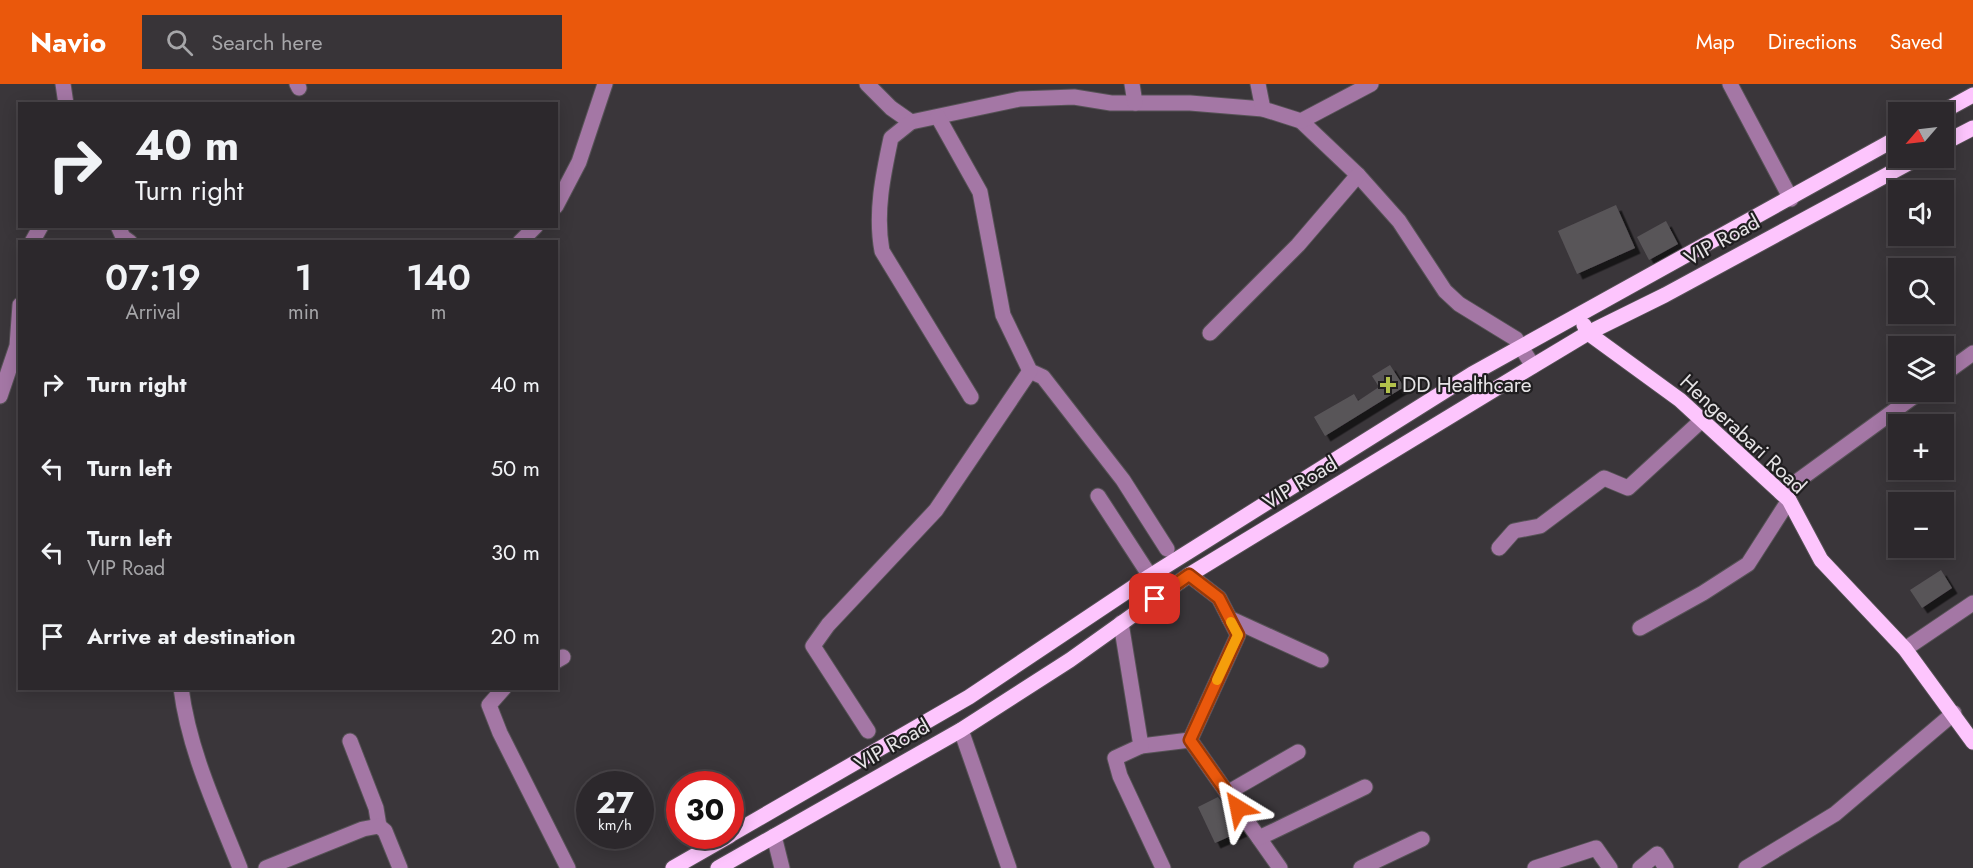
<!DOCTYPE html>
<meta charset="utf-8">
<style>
:root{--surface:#2c282c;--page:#383438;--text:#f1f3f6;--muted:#a6a6a9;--line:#484448;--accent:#ea580c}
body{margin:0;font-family:Jost,sans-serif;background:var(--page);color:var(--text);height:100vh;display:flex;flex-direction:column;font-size:22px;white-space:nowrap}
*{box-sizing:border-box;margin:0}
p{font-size:20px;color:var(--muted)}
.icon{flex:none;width:33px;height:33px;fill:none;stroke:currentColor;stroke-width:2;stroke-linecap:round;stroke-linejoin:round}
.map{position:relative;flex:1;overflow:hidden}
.panel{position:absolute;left:18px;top:156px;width:540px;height:450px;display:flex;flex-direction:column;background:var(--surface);border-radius:0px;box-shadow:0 3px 15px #0003,0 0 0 2px var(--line)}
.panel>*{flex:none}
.hud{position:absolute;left:18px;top:18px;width:540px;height:126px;border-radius:0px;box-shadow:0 3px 15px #0003,0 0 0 2px var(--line);background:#2c282c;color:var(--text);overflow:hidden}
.needle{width:39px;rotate:242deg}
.buttons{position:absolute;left:1888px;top:18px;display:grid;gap:12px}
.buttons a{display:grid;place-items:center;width:66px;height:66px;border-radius:0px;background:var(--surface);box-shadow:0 3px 15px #0003,0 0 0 2px var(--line);font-size:30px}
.speed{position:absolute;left:576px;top:687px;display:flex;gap:12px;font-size:30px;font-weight:700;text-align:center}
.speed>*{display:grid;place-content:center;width:78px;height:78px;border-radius:50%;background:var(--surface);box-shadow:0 3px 15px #0003,0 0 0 2px var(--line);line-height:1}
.speed small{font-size:15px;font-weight:400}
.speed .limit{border:9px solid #d22;background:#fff;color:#111}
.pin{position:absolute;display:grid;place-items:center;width:51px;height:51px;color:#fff;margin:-26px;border-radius:12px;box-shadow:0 3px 9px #0006}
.me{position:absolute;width:66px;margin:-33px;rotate:325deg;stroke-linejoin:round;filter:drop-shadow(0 0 4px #0008)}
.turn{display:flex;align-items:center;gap:21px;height:126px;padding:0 18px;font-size:27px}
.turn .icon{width:78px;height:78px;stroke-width:2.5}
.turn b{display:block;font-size:42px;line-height:51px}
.eta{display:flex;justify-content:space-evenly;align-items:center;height:102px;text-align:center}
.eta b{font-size:36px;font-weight:600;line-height:42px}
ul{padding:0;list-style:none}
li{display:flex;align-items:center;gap:18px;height:84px;padding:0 18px}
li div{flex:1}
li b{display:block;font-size:22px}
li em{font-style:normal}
header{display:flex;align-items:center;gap:36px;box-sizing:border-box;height:84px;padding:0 30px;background:var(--accent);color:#fff}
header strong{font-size:28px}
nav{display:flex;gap:33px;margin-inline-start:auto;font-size:21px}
.search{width:420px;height:54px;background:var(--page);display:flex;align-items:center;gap:15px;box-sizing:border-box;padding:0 21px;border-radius:0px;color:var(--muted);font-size:22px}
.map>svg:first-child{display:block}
.building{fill:#595559;filter:url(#shadow)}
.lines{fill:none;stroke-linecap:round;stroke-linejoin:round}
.minor-casing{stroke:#565256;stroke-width:17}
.major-casing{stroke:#565256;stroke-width:17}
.minor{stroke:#a477a5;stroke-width:15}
.major{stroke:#fdc5fd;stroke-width:15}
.route-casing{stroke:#983908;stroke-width:15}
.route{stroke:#ea580c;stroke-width:10}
.slow{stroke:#f59e0b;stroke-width:10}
.poi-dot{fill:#b3c24b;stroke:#201e20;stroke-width:2}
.labels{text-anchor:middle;stroke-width:4.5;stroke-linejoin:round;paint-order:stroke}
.street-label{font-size:21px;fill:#e6e4e6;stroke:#201e20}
.poi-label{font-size:21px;fill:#e6e4e6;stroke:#201e20;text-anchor:start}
</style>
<header>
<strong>Navio</strong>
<div class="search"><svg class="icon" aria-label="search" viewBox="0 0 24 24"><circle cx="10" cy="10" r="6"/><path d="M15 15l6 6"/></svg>Search here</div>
<nav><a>Map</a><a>Directions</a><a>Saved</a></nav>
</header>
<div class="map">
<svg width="1973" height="784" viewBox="0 0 1973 784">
<defs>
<filter id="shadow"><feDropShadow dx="5.5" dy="5.5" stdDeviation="0" flood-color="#0009"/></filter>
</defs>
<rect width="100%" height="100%" fill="#3a363a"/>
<!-- building -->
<g class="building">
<polygon points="1616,121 1635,164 1577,190 1558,147"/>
<polygon points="1666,137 1678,160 1649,176 1637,153"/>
<polygon points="1390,281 1404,303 1325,352 1314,333 1354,310 1358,317 1379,303 1372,292"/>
<polygon points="1941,486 1952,504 1922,524 1910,506"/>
<polygon points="1218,713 1242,747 1215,759 1198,723"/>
</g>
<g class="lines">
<!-- minor casing -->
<g class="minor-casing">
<g id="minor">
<polyline points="63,0 66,20"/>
<polyline points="297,0 299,4"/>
<polyline points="867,0 891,24 911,38 1020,15 1074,13 1111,19 1190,19 1263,25 1301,37 1358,91 1399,137 1445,207 1459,220 1516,255 1533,282"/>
<polyline points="1132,0 1135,19"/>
<polyline points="1258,0 1263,25"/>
<polyline points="1730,0 1791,115"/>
<polyline points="938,33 980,108 1003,231 1030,287 1043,293 1123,396 1167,465"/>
<polyline points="1301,37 1371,0"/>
<path d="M 911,38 L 891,54 C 883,91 875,129 882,167 L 971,313"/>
<polyline points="556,122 579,78 605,0"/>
<polyline points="118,142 123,153 130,158"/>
<polyline points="32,158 41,142"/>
<polyline points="520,158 536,142"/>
<polyline points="1210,249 1298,161 1358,91"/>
<polyline points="1944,290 1973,269"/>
<polyline points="0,312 17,262 20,221"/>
<polyline points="1781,409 1920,308"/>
<polyline points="1098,412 1150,492"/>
<polyline points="1499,464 1514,447 1540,442 1604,394 1628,404 1702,336"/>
<polyline points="1189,491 1219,514 1238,551 1190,656"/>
<polyline points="1229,534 1321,576"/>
<polyline points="1121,539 1141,662 1190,656 1280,784"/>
<polyline points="1640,544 1703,509 1748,480 1789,416"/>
<polyline points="1905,565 1973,519"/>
<polyline points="556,577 563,573"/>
<path d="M 181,604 C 189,667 217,726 240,784"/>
<polyline points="504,604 489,621 500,649 568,784"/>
<polyline points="961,646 1009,784"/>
<polyline points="868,647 813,562 828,541 936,426 1030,287"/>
<polyline points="350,657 376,724 379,742"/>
<polyline points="1141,662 1115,674 1120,692 1163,784"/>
<polyline points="1227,709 1298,668"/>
<polyline points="774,752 782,784"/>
<polyline points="1259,754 1365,703"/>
<polyline points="266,784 363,745 379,742 385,747 400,784"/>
<polyline points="1361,784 1422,755"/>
<polyline points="1535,784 1596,764 1610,784"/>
<polyline points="1640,784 1657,770 1666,784"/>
<polyline points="1746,784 1835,730 1954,629"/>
</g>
</g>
<!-- major casing -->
<g class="major-casing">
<g id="major">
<polyline points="1942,28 1973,11"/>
<polyline points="1944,59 1973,44"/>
<polyline points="1584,241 1588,249 1680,316 1789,416 1821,476 1905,565 1973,658"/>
<polyline points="730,751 969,613 1150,492 1472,290 1899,53"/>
<polyline points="673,784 729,752"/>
<polyline points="718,784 961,646 1070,576 1189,491 1533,282 1588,249 1665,211 1918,74"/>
</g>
</g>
<!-- minor -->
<use href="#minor" class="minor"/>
<!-- major -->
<use href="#major" class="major"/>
</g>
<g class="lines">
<!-- route casing -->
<g class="route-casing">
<polyline id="route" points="1155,515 1189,491 1219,514 1238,551 1190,656 1238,724"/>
</g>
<!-- route -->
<use href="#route" class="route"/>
<!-- slow -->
<polyline class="slow" points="1217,596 1238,551 1231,538"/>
</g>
<!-- markers -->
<path class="poi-dot" d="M1385 292h6v6h6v6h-6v6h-6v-6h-6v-6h6z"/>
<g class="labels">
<!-- street labels -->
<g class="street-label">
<text transform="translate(1722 156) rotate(-29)" y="7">VIP Road</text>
<text transform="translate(1743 350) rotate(43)" y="7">Hengerabari Road</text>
<text transform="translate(1300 399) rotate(-31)" y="7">VIP Road</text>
<text transform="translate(892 661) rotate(-30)" y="7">VIP Road</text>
</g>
<!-- poi labels -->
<g class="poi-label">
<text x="1402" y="308">DD Healthcare</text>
</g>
</g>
</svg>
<div class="buttons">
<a><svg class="needle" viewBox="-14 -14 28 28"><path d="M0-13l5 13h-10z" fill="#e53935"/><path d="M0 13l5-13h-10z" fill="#a6a6a9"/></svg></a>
<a><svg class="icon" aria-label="sound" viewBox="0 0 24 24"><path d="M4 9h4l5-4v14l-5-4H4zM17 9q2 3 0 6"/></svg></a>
<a><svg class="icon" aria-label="search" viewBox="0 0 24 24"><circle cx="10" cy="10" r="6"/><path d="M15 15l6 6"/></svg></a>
<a><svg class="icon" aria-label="layers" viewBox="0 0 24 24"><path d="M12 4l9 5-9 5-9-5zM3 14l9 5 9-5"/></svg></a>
<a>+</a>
<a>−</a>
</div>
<div class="speed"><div>27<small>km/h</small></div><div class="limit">30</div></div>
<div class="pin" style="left:1155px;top:515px;background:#d93025"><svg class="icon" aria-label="arrive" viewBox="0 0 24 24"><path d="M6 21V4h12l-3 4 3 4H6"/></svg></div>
<svg class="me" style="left:1238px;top:724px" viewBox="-20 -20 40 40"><path d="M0-17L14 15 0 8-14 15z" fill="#ea580c" stroke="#fff" stroke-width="4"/></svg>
<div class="hud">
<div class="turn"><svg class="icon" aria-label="right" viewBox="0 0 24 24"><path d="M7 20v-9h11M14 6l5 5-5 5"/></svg><div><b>40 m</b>Turn right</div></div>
</div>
<section class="panel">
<div class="eta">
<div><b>07:19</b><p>Arrival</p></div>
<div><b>1</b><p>min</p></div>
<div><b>140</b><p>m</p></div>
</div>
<ul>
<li><svg class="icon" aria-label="right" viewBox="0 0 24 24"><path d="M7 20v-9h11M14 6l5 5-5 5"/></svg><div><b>Turn right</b></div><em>40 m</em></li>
<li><svg class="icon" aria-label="left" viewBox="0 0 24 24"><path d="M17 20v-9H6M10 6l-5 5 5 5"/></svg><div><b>Turn left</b></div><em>50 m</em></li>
<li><svg class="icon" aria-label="left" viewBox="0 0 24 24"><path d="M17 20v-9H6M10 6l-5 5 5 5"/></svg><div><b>Turn left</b><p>VIP Road</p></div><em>30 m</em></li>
<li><svg class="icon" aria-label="arrive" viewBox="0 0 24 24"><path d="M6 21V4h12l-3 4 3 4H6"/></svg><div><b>Arrive at destination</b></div><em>20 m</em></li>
</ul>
</section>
</div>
